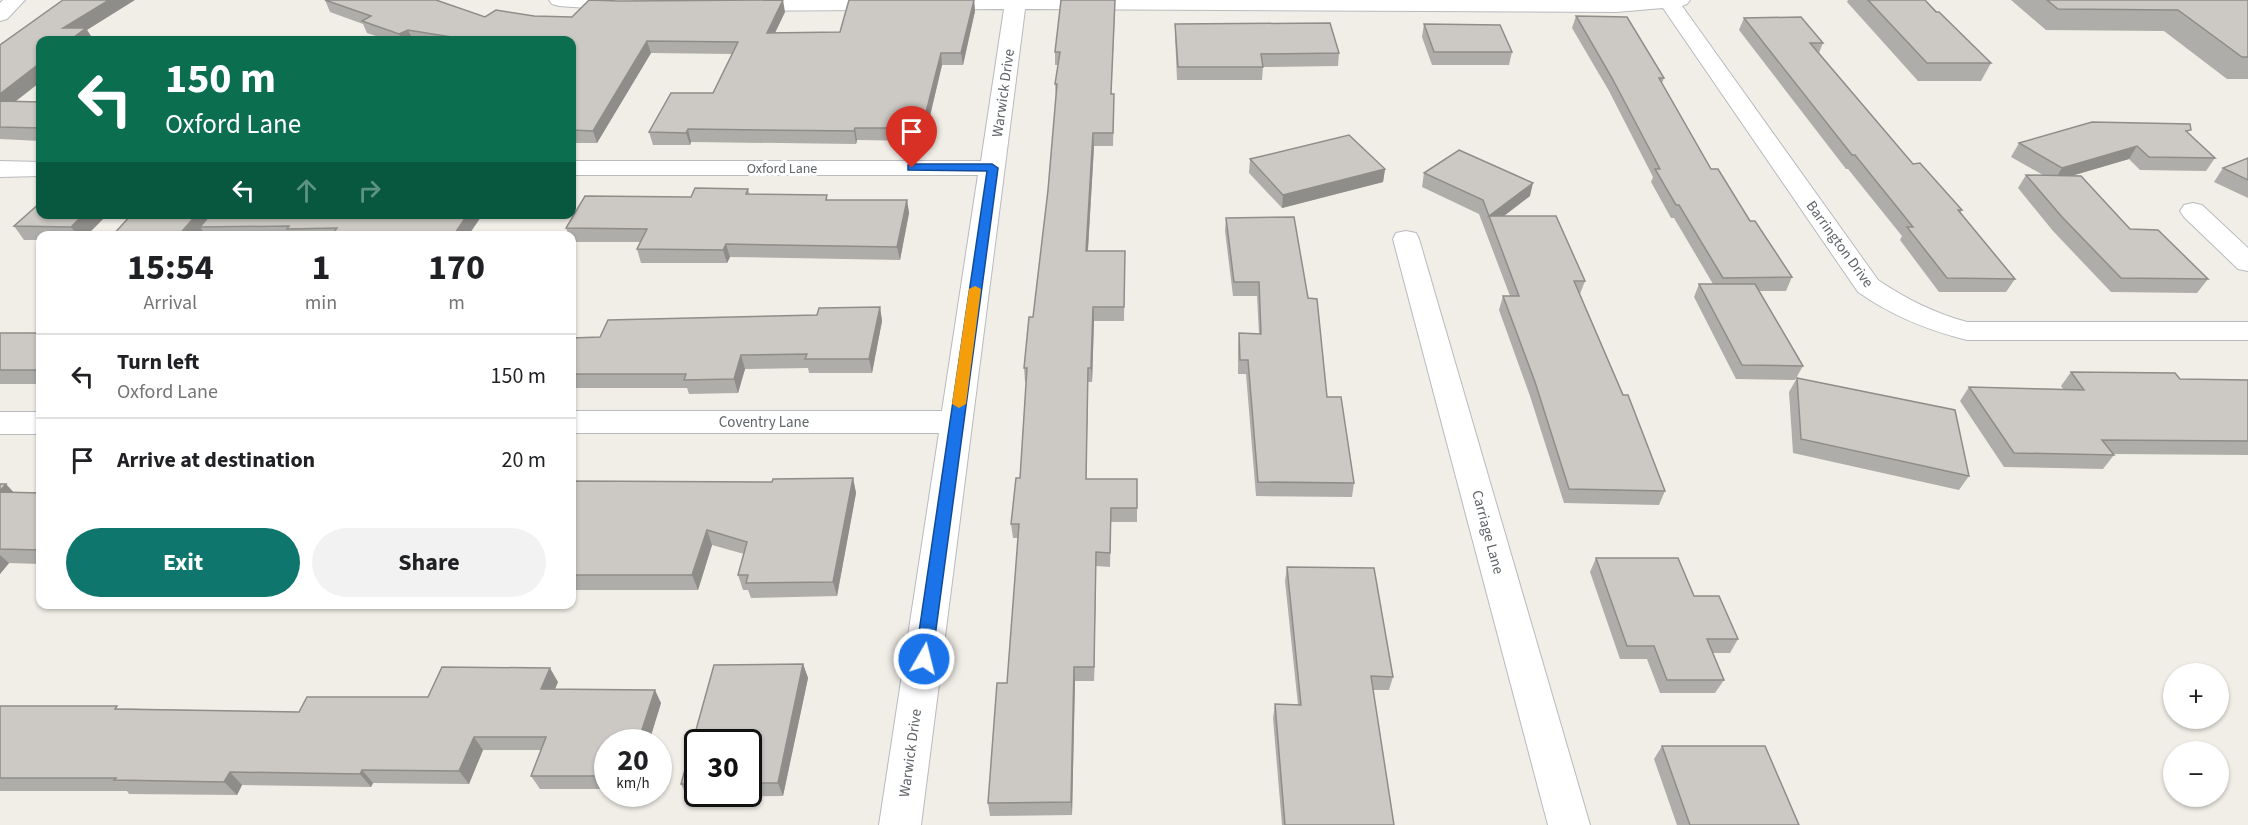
<!DOCTYPE html>
<meta charset="utf-8">
<style>
:root{--surface:#fff;--page:#f2f2f2;--text:#202124;--muted:#757577;--line:#e0e0e0;--accent:#0f766e}
body{margin:0;font-family:"Source Sans 3",sans-serif;background:var(--page);color:var(--text);height:100vh;display:flex;flex-direction:column;font-size:22px;white-space:nowrap}
*{box-sizing:border-box;margin:0}
p{font-size:20px;color:var(--muted)}
.icon{flex:none;width:33px;height:33px;fill:none;stroke:currentColor;stroke-width:2;stroke-linecap:round;stroke-linejoin:round}
.map{position:relative;flex:1;overflow:hidden}
.side{position:absolute;left:36px;top:231px;width:540px;height:378px;display:flex;flex-direction:column;background:var(--surface);border-radius:12px;box-shadow:0 2px 4px #0004}
.side>*{flex:none}
.top-card{position:absolute;left:36px;top:36px;width:540px;height:183px;border-radius:12px;box-shadow:0 2px 4px #0004;background:#0b6e4f;color:#fff;overflow:hidden}
.tools{position:absolute;left:2163px;top:663px;display:grid;gap:12px}
.tools a{display:grid;place-items:center;width:66px;height:66px;border-radius:50%;background:var(--surface);box-shadow:0 2px 4px #0004;font-size:30px}
.speed{position:absolute;left:594px;top:729px;display:flex;gap:12px;font-size:30px;font-weight:700;text-align:center}
.speed>*{display:grid;place-content:center;width:78px;height:78px;border-radius:50%;background:var(--surface);box-shadow:0 2px 4px #0004;line-height:1}
.speed small{font-size:15px;font-weight:400}
.speed .limit{border:3px solid #111;border-radius:9px;background:#fff;color:#111}
.pin{position:absolute;display:grid;place-items:center;width:51px;height:51px;color:#fff;margin:-62px -26px;border-radius:50% 50% 50% 0;rotate:-45deg;box-shadow:0 0 6px #0007}
.pin .icon{rotate:45deg}
.me{position:absolute;width:66px;margin:-33px;rotate:8deg;stroke-linejoin:round;filter:drop-shadow(0 0 4px #0008)}
.turn{display:flex;align-items:center;gap:21px;height:126px;padding:0 30px;font-size:27px}
.turn .icon{width:78px;height:78px;stroke-width:2.5}
.turn b{display:block;font-size:42px;line-height:51px}
.lanes{display:flex;align-items:center;height:57px;padding:0 30px;background:#0003;justify-content:center;gap:30px;direction:ltr}
.lanes .off{opacity:.35}
.eta{display:flex;justify-content:space-evenly;align-items:center;height:102px;text-align:center}
.eta b{font-size:36px;font-weight:700;line-height:42px}
.primary-button{display:flex;gap:12px;margin-top:auto;padding:12px 30px}
.primary-button a{flex:1;height:69px;border-radius:36px;background:var(--accent);color:#fff;font-size:24px;font-weight:700;line-height:69px;text-align:center}
.primary-button a+a{background:var(--page);color:var(--text)}
ul{padding:0;list-style:none}
li{display:flex;align-items:center;gap:18px;height:84px;padding:0 30px;border-top:2px solid var(--line)}
li div{flex:1}
li b{display:block;font-size:22px}
li em{font-style:normal}
.map>svg:first-child{display:block}
.lines{fill:none;stroke-linecap:round;stroke-linejoin:round}
.street-casing{stroke:#b8babe;stroke-width:2}
.street{fill:#fff;fill-rule:evenodd}
.wall{fill:#afada9;fill-rule:evenodd}
.shaded-wall{fill:#8f8d89}
.building{fill:#ccc9c4;stroke:#8f8d89;stroke-width:1.5}
.route{fill:#1a73e8;stroke:#114b97;stroke-width:1.5}
.slow{fill:#f59e0b}
.labels{text-anchor:middle;stroke-width:6;stroke-linejoin:round;paint-order:stroke}
.far-street-label{font-size:14px;fill:#5f6468;stroke:#fff}
.street-label{font-size:15px;fill:#5f6468;stroke:#fff}
</style>
<div class="map">
<svg width="2248" height="825" viewBox="0 0 2248 825">
<rect width="100%" height="100%" fill="#f1eee7"/>
<g class="lines">
<!-- street casing -->
<g class="street-casing">
<g id="street">
<polygon points="3,0 25,0 7,19 0,21 0,3"/>
<polygon points="549,0 634,0 639,5 636,9 629,11 559,6 552,4"/>
<path d="M 737,0 L 1690,0 L 1687,4 L 1682,6 L 1878,280 C 1906,299 1934,313 1967,322 L 2248,322 L 2248,340 L 1967,340 C 1927,330 1892,316 1858,292 L 1663,8 L 1616,12 L 1025,9 L 921,825 L 879,825 L 939,433 L 572,433 L 572,411 L 942,411 L 978,175 L 572,175 L 572,161 L 981,161 L 1004,9 L 742,11 L 735,9 L 732,5 Z"/>
<polygon points="0,161 40,162 40,176 0,177"/>
<polygon points="2193,203 2202,205 2248,248 2248,271 2238,269 2184,217 2180,211 2184,205"/>
<polygon points="1406,231 1416,233 1419,239 1590,825 1548,825 1393,239 1396,233"/>
<rect x="0" y="412" width="40" height="22"/>
</g>
</g>
<!-- street -->
<use href="#street" class="street"/>
</g>
<!-- wall -->
<g class="wall">
<polygon points="325,0 485,17 534,16 572,17 785,12 775,33 840,32 974,0 975,11 963,65 942,65 924,141 857,140 856,144 691,142 690,145 653,145 649,132 713,93 732,54 651,53 597,143 572,143 572,40 388,40 367,33 363,24 330,12"/>
<polygon points="1848,0 1925,0 1991,63 1981,81 1918,81 1847,2"/>
<polygon points="2011,0 2248,0 2248,79 2227,79 2164,31 2046,30"/>
<polygon points="1115,12 1111,94 1114,107 1113,146 1094,146 1088,251 1125,251 1124,321 1094,321 1092,382 1088,382 1086,479 1137,479 1137,522 1111,522 1110,567 1096,566 1094,681 1075,681 1072,815 990,816 988,803 1007,683 1018,538 1013,538 1011,524 1020,478 1026,382 1025,382 1024,368 1033,317 1048,190 1056,97 1055,84 1058,65 1055,65 1055,52"/>
<polygon points="1576,16 1664,78 1662,83 1711,169 1792,277 1786,291 1759,291 1803,366 1795,380 1736,379 1694,297 1699,284 1713,284 1674,218 1671,218 1651,182 1653,177 1609,91 1572,28"/>
<polygon points="1744,18 1823,43 1819,53 1913,164 1962,210 1960,213 2015,279 2006,292 1939,292 1900,240 1902,236 1848,169 1846,169 1739,30"/>
<polygon points="1175,24 1339,53 1338,66 1263,67 1262,80 1177,80 1175,36"/>
<polygon points="1424,24 1512,52 1509,65 1432,65 1422,37"/>
<polygon points="87,30 94,40 15,102 40,102 40,141 0,139 0,45"/>
<polygon points="2188,134 2215,158 2206,171 2140,170 2129,159 2071,176 2130,229 2208,279 2197,293 2111,292 2053,231 2018,188 2026,175 2043,175 2011,157 2019,143"/>
<polygon points="2248,158 2248,198 2214,182 2223,168"/>
<polygon points="1250,159 1385,169 1383,182 1282,208 1249,173"/>
<polygon points="1424,173 1530,196 1504,216 1585,281 1580,294 1665,491 1659,505 1564,503 1530,396 1499,310 1503,296 1510,296 1479,214 1422,187"/>
<polygon points="748,189 750,195 828,200 907,200 909,213 900,260 730,257 727,263 641,263 637,249 640,242 572,242 572,236 569,236 566,228 691,197"/>
<polygon points="108,214 86,236 40,236 40,240 24,240 14,226"/>
<polygon points="132,214 468,236 205,236 203,231"/>
<polygon points="1226,218 1308,298 1327,397 1354,483 1352,497 1256,496 1246,374 1238,374 1238,347 1239,333 1259,334 1257,296 1233,296 1225,231"/>
<polygon points="880,307 882,321 872,373 809,373 808,368 745,369 738,393 689,394 687,388 572,388 572,338 600,337 817,315"/>
<rect x="0" y="333" width="40" height="51"/>
<polygon points="2071,372 2180,379 2248,380 2248,455 2113,454 2114,455 2103,469 2004,467 1960,401 1969,387 2063,389 2061,386"/>
<polygon points="1797,378 1969,476 1959,490 1793,453 1789,392"/>
<polygon points="853,478 856,493 837,596 751,598 748,590 743,590 738,575 744,554 712,545 698,590 572,590 572,481 772,482"/>
<polygon points="0,484 13,492 40,493 40,564 9,563 0,574"/>
<polygon points="1596,558 1694,596 1738,639 1730,653 1712,653 1724,680 1715,693 1660,693 1647,659 1620,659 1590,572"/>
<polygon points="1287,567 1393,677 1389,690 1373,690 1394,825 1282,825 1273,718 1275,704 1298,705 1285,581"/>
<path d="M 803,664 L 808,678 L 783,796 L 687,797 L 681,784 L 714,665 ZM 698,742 L 748,742 L 748,794 L 698,794 Z"/>
<polygon points="558,682 555,689 661,703 649,742 608,742 608,789 540,789 531,776 541,750 483,750 469,784 373,783 371,787 242,785 237,795 129,794 127,791 0,791 0,706 299,712"/>
<polygon points="1662,746 1799,825 1677,825 1654,759"/>
</g>
<!-- shaded-wall -->
<g class="shaded-wall">
<polygon points="109,0 135,0 87,30 93,40 70,40 63,28"/>
<polygon points="783,0 785,12 769,45 767,33"/>
<polygon points="974,0 975,11 963,65 961,53"/>
<polygon points="408,30 413,40 402,40 399,34"/>
<polygon points="647,41 651,53 597,143 593,131"/>
<polygon points="941,53 942,65 924,141 922,128"/>
<polygon points="40,63 40,82 0,113 0,94"/>
<polygon points="855,128 857,140 856,144 854,131"/>
<polygon points="688,129 691,142 690,145 686,133"/>
<polygon points="1093,133 1094,146 1087,264 1086,251"/>
<polygon points="2137,146 2129,159 2054,181 2062,168"/>
<polygon points="1385,169 1383,182 1282,208 1283,195"/>
<polygon points="1533,183 1530,196 1492,225 1489,216"/>
<polygon points="907,200 909,213 900,260 897,247"/>
<polygon points="84,214 108,214 86,236 78,236 71,227"/>
<polygon points="197,214 213,214 200,227 203,231 199,236 178,236"/>
<polygon points="468,214 483,214 468,236 453,236"/>
<polygon points="726,244 730,257 727,263 723,250"/>
<polygon points="880,307 882,321 872,373 869,359"/>
<polygon points="1093,307 1094,321 1092,382 1091,368"/>
<polygon points="741,355 745,369 738,393 734,379"/>
<polygon points="1088,368 1088,382 1086,493 1086,479"/>
<polygon points="853,478 856,493 837,596 833,582"/>
<polygon points="6,484 20,499 0,493 0,491"/>
<polygon points="707,530 712,545 698,590 692,575"/>
<polygon points="1096,552 1096,566 1094,681 1094,667"/>
<polygon points="0,555 9,563 0,574"/>
<polygon points="803,664 808,678 783,796 778,783"/>
<polygon points="1074,667 1075,681 1072,815 1071,802"/>
<polygon points="550,668 558,682 549,703 541,689"/>
<polygon points="655,690 661,703 649,742 638,742"/>
<polygon points="474,737 483,750 469,784 459,771"/>
<polygon points="362,770 373,783 371,787 360,774"/>
<polygon points="230,772 242,785 237,795 224,782"/>
</g>
<!-- building -->
<g class="building">
<polygon points="63,0 109,0 63,28 86,28 70,40 40,40 40,63 0,94 0,45"/>
<polygon points="325,0 436,0 485,17 496,10 534,16 572,17 589,0 619,1 783,0 767,33 840,32 849,0 974,0 961,53 941,53 922,128 855,128 854,131 688,129 686,133 649,132 671,93 713,93 738,42 647,41 593,131 572,130 572,40 470,40 408,30 399,34 362,21 371,16"/>
<polygon points="1061,0 1115,0 1111,94 1114,94 1113,133 1093,133 1086,251 1125,251 1124,307 1093,307 1091,368 1088,368 1086,479 1137,479 1137,508 1111,508 1110,553 1096,552 1094,667 1074,667 1071,802 988,803 997,683 1007,683 1019,524 1011,524 1016,478 1020,478 1027,368 1024,368 1029,317 1033,317 1048,190 1057,84 1055,84 1060,52 1055,52"/>
<polygon points="1868,0 1925,0 1936,12 1939,12 1991,63 1927,63"/>
<polygon points="2047,0 2248,0 2248,57 2242,57 2178,10 2058,9"/>
<polygon points="1576,16 1627,17 1664,78 1659,78 1711,169 1718,169 1750,221 1755,221 1792,277 1723,278 1679,205 1676,205 1655,169 1660,169 1612,78"/>
<polygon points="1801,17 1823,43 1810,43 1913,164 1920,163 1962,210 1958,210 2015,279 1947,278 1907,227 1913,227 1855,155 1852,155 1744,18"/>
<polygon points="1330,23 1339,53 1261,54 1263,67 1178,67 1175,24"/>
<polygon points="1424,24 1500,25 1512,52 1434,52"/>
<polygon points="0,101 40,102 40,128 0,127"/>
<polygon points="2092,122 2190,124 2191,130 2186,131 2215,158 2149,157 2137,146 2062,168 2019,143"/>
<polygon points="1349,135 1385,169 1283,195 1250,159"/>
<polygon points="1459,150 1533,183 1489,216 1556,216 1585,281 1574,281 1623,395 1628,395 1665,491 1569,489 1535,382 1503,296 1519,296 1483,200 1424,173"/>
<polygon points="2248,158 2248,180 2223,168"/>
<polygon points="2026,175 2081,176 2130,229 2158,230 2208,279 2121,278 2062,217"/>
<polygon points="695,188 748,189 746,194 827,195 826,200 907,200 897,247 726,244 723,250 637,249 647,229 566,228 585,196 691,197"/>
<polygon points="40,203 40,214 84,214 71,227 14,226"/>
<polygon points="132,214 197,214 178,236 112,236"/>
<polygon points="211,214 468,214 453,236 331,236 337,228 287,229 289,226 200,227"/>
<polygon points="1294,217 1308,298 1317,299 1327,397 1341,397 1354,483 1258,482 1248,360 1240,360 1239,333 1261,334 1259,282 1234,282 1226,218"/>
<polygon points="471,232 505,232 503,236 468,236"/>
<polygon points="1699,284 1755,284 1803,366 1742,365"/>
<polygon points="880,307 869,359 805,359 807,354 741,355 734,379 684,380 686,374 572,374 572,338 600,337 608,320 817,315 819,308"/>
<rect x="0" y="333" width="40" height="37"/>
<polygon points="2071,372 2175,373 2180,379 2248,380 2248,441 2102,440 2114,455 2014,453 1969,387 2084,390"/>
<polygon points="1797,378 1955,410 1969,476 1801,439"/>
<polygon points="853,478 833,582 746,583 748,575 738,575 747,542 707,530 692,575 572,575 572,481 772,482 773,479"/>
<polygon points="0,484 6,484 0,491"/>
<polygon points="0,492 40,493 40,550 0,549"/>
<polygon points="1596,558 1678,558 1694,596 1719,596 1738,639 1707,639 1724,680 1667,680 1654,646 1627,646"/>
<polygon points="1287,567 1374,568 1393,677 1371,676 1394,825 1285,825 1275,704 1301,705"/>
<polygon points="803,664 778,783 748,783 748,742 698,742 698,784 681,784 714,665"/>
<polygon points="442,667 550,668 541,689 655,690 638,742 608,742 608,776 531,776 546,737 474,737 459,771 362,770 360,774 230,772 224,782 114,780 116,778 0,778 0,706 117,706 115,709 299,712 307,697 428,697"/>
<polygon points="1662,746 1765,746 1799,825 1690,825"/>
</g>
<!-- route -->
<polygon class="route" points="912,164 992,164 998,168 932,659 929,664 924,666 918,664 915,659 987,171 908,170 908,165"/>
<!-- slow -->
<polygon class="slow" points="975,286 981,289 966,404 959,408 952,404 969,289"/>
<g class="labels">
<!-- far-street labels -->
<g class="far-street-label">
<text x="782" y="173">Oxford Lane</text>
</g>
<!-- street labels -->
<g class="street-label">
<text transform="translate(1003 93) rotate(-82)" y="5">Warwick Drive</text>
<text transform="translate(1840 244) rotate(54)" y="5">Barrington Drive</text>
<text x="764" y="427">Coventry Lane</text>
<text transform="translate(1488 532) rotate(75)" y="5">Carriage Lane</text>
<text transform="translate(910 753) rotate(-82)" y="5">Warwick Drive</text>
</g>
</g>
</svg>
<div class="tools">
<a>+</a>
<a>−</a>
</div>
<div class="speed"><div>20<small>km/h</small></div><div class="limit">30</div></div>
<div class="pin" style="left:912px;top:168px;background:#d93025"><svg class="icon" aria-label="arrive" viewBox="0 0 24 24"><path d="M6 21V4h12l-3 4 3 4H6"/></svg></div>
<svg class="me" style="left:924px;top:659px" viewBox="-20 -20 40 40"><circle r="17" fill="#1a73e8" stroke="#fff" stroke-width="3"/><path d="M0-11L8 9 0 5-8 9z" fill="#fff"/></svg>
<div class="top-card">
<div class="turn"><svg class="icon" aria-label="left" viewBox="0 0 24 24"><path d="M17 20v-9H6M10 6l-5 5 5 5"/></svg><div><b>150 m</b>Oxford Lane</div></div>
<div class="lanes"><svg class="icon" aria-label="left" viewBox="0 0 24 24"><path d="M17 20v-9H6M10 6l-5 5 5 5"/></svg><svg class="icon off" aria-label="ahead" viewBox="0 0 24 24"><path d="M12 20V5M6 11l6-6 6 6"/></svg><svg class="icon off" aria-label="right" viewBox="0 0 24 24"><path d="M7 20v-9h11M14 6l5 5-5 5"/></svg></div>
</div>
<section class="side">
<div class="eta">
<div><b>15:54</b><p>Arrival</p></div>
<div><b>1</b><p>min</p></div>
<div><b>170</b><p>m</p></div>
</div>
<ul>
<li><svg class="icon" aria-label="left" viewBox="0 0 24 24"><path d="M17 20v-9H6M10 6l-5 5 5 5"/></svg><div><b>Turn left</b><p>Oxford Lane</p></div><em>150 m</em></li>
<li><svg class="icon" aria-label="arrive" viewBox="0 0 24 24"><path d="M6 21V4h12l-3 4 3 4H6"/></svg><div><b>Arrive at destination</b></div><em>20 m</em></li>
</ul>
<div class="primary-button"><a>Exit</a><a>Share</a></div>
</section>
</div>
